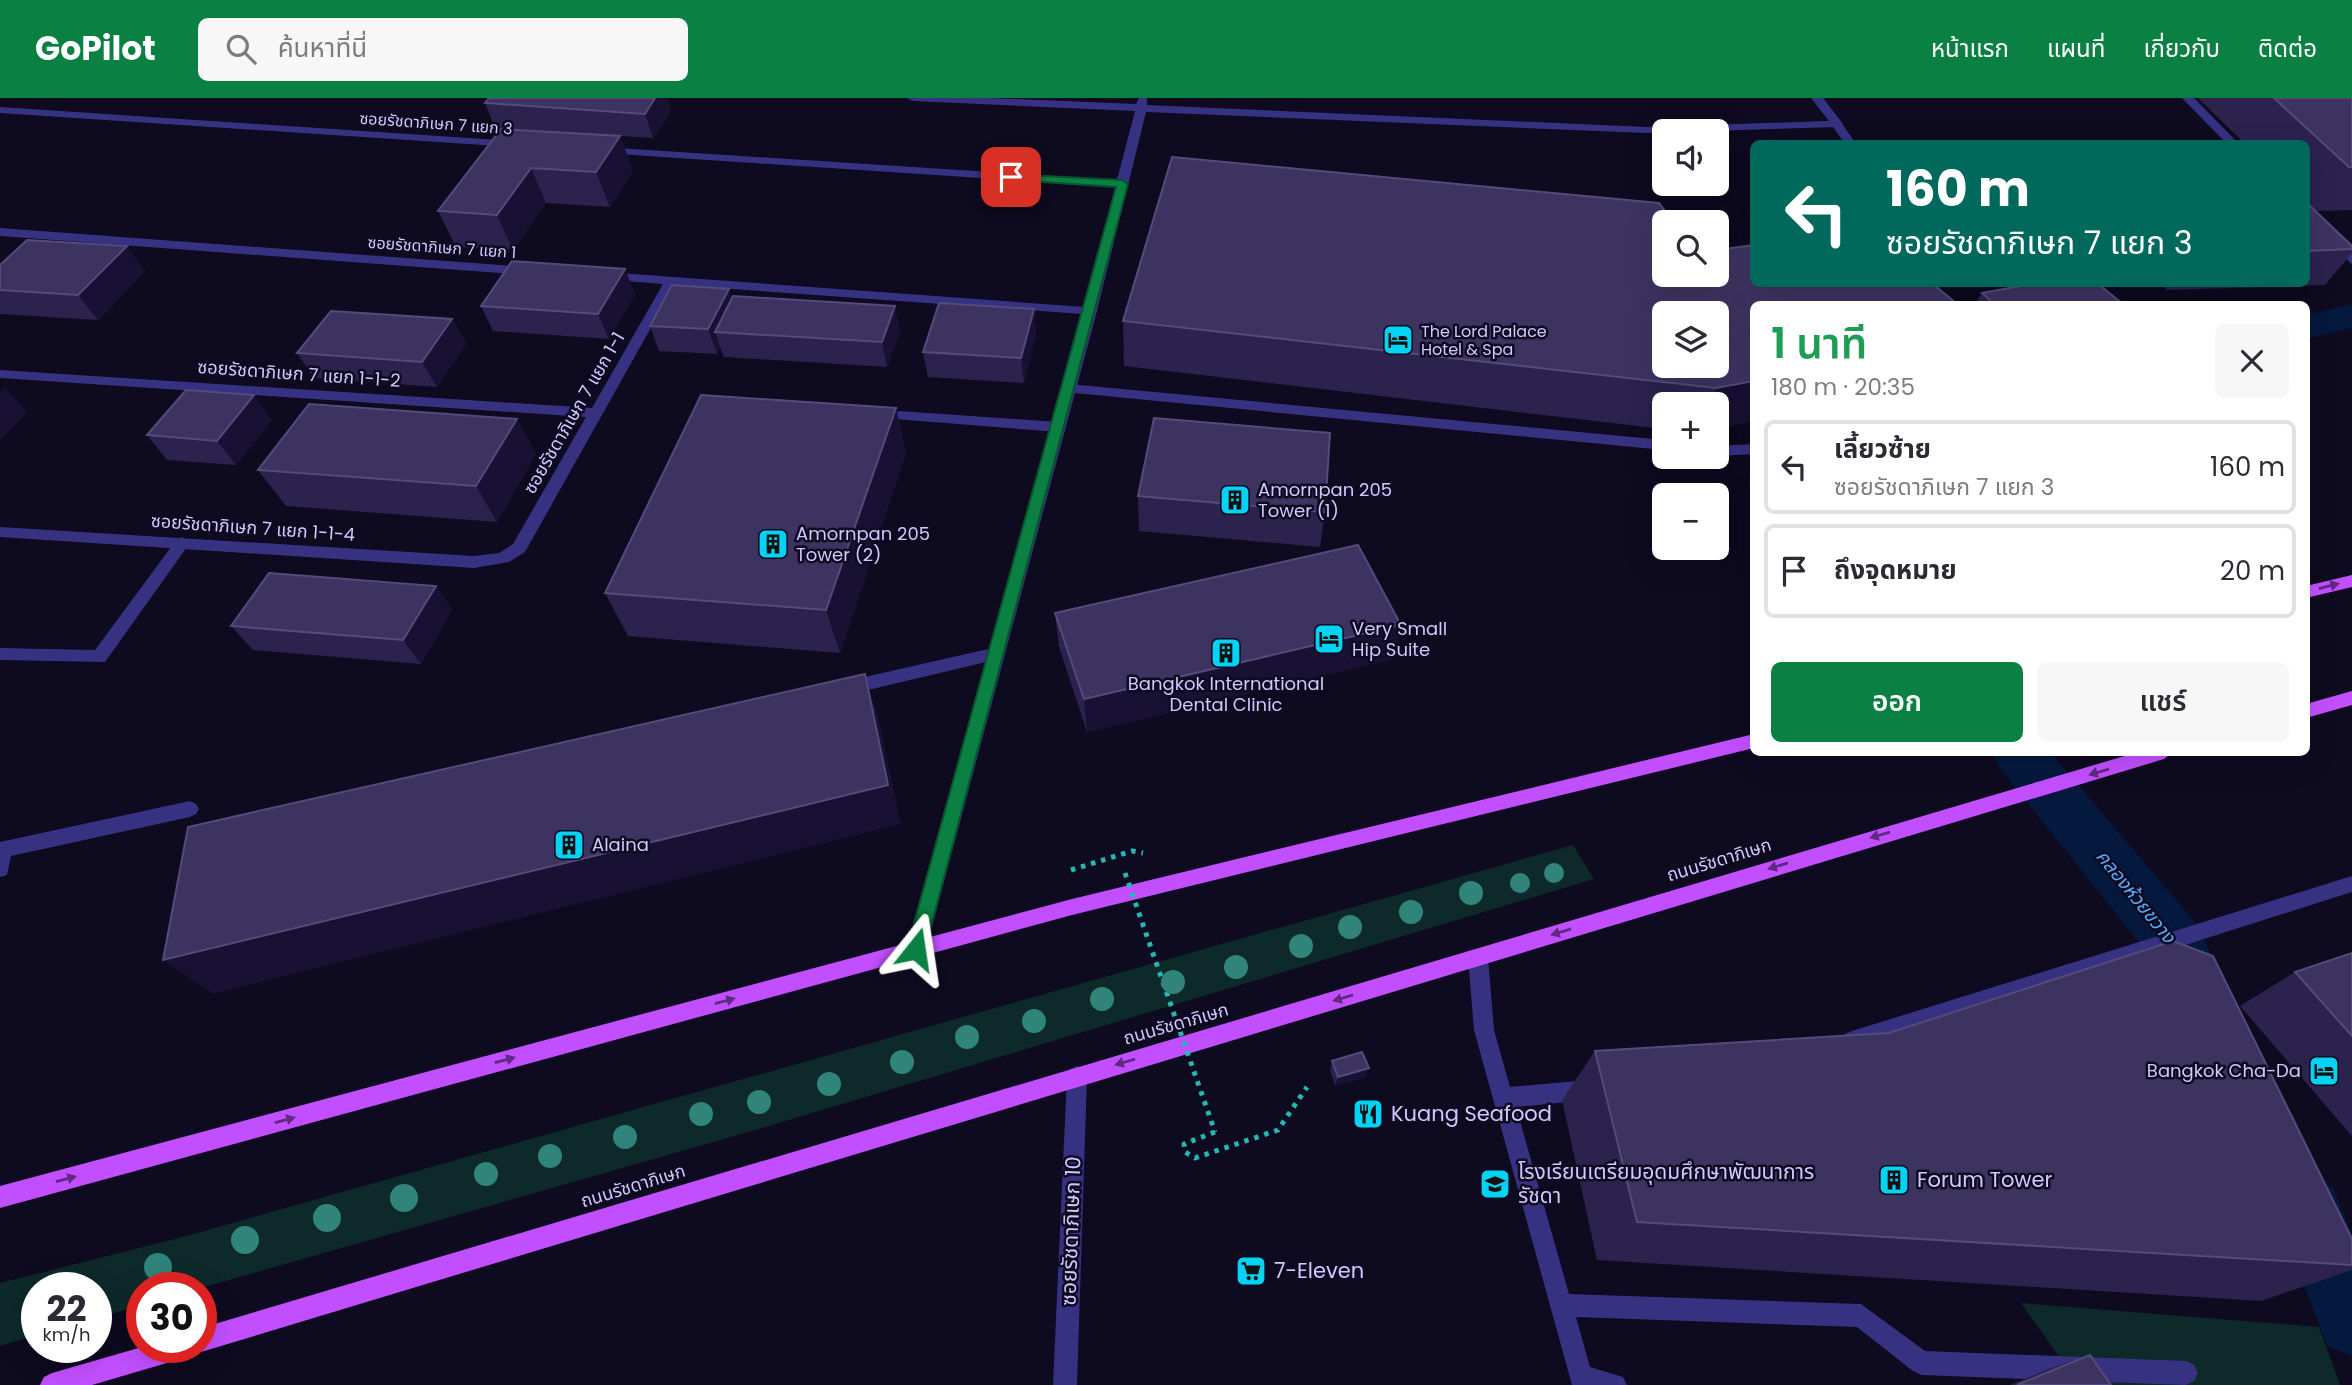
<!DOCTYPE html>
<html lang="th">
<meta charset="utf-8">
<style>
:root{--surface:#fff;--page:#f7f7f7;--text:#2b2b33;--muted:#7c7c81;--line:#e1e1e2;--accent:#0b8043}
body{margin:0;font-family:Poppins,"Noto Sans Thai",sans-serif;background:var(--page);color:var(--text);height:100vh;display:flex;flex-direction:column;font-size:26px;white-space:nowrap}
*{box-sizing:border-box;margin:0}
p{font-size:23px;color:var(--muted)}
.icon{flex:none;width:38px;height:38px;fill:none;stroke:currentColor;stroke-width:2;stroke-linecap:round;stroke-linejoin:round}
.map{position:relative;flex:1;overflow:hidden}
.sheet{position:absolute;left:1750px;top:203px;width:560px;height:455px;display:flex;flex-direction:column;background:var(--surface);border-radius:10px;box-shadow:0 7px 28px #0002}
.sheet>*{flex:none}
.top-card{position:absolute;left:1750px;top:42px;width:560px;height:147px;border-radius:10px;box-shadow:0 7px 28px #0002;background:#00695c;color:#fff;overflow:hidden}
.buttons{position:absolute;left:1652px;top:21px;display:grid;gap:14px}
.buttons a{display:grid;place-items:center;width:77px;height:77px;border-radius:10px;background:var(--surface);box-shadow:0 7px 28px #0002;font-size:35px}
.speed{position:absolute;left:21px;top:1174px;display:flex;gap:14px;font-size:35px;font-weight:700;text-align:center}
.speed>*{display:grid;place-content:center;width:91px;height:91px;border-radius:50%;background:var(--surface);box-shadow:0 7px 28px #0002;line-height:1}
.speed small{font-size:18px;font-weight:400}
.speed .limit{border:10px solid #d22;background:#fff;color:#111}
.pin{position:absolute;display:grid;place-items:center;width:60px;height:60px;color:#fff;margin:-30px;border-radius:14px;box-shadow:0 4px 10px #0006}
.me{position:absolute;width:77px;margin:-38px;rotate:15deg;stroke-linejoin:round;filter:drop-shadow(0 0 5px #0008)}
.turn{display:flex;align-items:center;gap:24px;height:147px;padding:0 21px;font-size:32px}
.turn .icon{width:91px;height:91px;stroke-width:2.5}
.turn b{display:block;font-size:49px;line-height:60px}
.round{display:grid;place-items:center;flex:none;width:74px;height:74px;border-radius:10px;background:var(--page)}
.overview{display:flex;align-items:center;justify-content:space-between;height:119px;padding:0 21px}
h1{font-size:42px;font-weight:600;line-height:52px;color:#1e9e55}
.button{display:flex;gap:14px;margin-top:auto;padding:14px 21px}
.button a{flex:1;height:80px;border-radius:10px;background:var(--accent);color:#fff;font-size:28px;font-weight:600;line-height:80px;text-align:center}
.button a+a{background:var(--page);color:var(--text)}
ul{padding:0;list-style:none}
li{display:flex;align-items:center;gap:21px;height:94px;margin:0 14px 10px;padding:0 7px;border:4px solid var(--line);border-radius:10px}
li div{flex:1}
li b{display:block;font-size:26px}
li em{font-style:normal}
header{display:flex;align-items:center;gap:42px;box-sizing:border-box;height:98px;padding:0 35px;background:var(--accent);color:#fff}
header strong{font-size:33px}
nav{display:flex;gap:38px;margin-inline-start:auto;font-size:24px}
.search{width:490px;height:63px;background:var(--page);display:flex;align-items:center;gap:18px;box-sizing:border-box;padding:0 24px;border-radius:10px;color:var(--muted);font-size:26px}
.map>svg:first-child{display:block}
.green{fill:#0d2929}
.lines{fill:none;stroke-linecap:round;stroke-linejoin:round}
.canal{fill:#05183d;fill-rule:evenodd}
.path{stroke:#23b8b3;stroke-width:5;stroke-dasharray:4.5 6;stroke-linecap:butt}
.lane{fill:#373182;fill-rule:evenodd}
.street{fill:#373182;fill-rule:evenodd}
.primary{fill:#c24fff;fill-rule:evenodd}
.path-bridge{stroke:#23b8b3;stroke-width:5;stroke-dasharray:4.5 6;stroke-linecap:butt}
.tree{fill:#30847a}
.wall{fill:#2b224e}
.shaded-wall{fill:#181133}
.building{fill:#3d3361;stroke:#544b7a;stroke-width:2;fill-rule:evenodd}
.oneway{fill:#5f2984}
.route{fill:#0b8043;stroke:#07532c;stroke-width:2}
.labels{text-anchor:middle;stroke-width:5;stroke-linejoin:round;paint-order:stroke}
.far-street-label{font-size:16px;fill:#d0c8ff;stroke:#0e0a1f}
.far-poi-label{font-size:16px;fill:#d0c8ff;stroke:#0e0a1f;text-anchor:start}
.street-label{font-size:18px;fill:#d0c8ff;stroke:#0e0a1f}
.poi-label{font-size:18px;fill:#d0c8ff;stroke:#0e0a1f;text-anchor:start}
.water-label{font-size:19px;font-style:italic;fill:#56acff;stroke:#0e0a1f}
.near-poi-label{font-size:21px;fill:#d0c8ff;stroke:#0e0a1f;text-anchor:start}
.near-street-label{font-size:21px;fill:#d0c8ff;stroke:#0e0a1f}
</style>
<header>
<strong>GoPilot</strong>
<div class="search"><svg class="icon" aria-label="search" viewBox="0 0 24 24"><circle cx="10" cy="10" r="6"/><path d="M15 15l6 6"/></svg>ค้นหาที่นี่</div>
<nav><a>หน้าแรก</a><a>แผนที่</a><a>เกี่ยวกับ</a><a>ติดต่อ</a></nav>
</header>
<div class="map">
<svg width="2352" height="1287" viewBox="0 0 2352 1287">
<rect width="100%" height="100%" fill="#0e0a1f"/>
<!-- green -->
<g class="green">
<polygon points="1573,747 1594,781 759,1031 201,1190 142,1190 142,1207 96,1220 96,1190 37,1190 37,1237 0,1248 0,1185 179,1140"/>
<polygon points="2021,1205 2319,1229 2340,1287 2079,1287"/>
</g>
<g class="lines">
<!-- canal -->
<g class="canal">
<polygon points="2352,206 2352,230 2306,241 2306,217"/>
<polygon points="1992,654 2050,654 2195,824 2231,897 2222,917 2201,925 2180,917 2153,862 1999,669"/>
<polygon points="2309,1080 2333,1089 2352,1137 2352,1258 2327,1248 2276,1113 2285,1089"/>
</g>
<!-- path -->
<g class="path">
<polyline points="1071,772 1132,753 1143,755"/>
<polyline points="1215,1034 1184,1046 1185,1054 1195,1060 1278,1032 1307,989"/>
</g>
<!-- lane -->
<g class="lane">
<polygon points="1833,24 1841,24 1856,46 1845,46 1831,26"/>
<polygon points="1069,286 1664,342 1664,352 1064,294 1064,288"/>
<polygon points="899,313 1058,324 1065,329 1058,334 894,321 892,318"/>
<polygon points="1754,346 1754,356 1717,358 1717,348"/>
<polygon points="182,439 190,445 187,449 105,564 0,562 0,550 95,552 177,441"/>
<polygon points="997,549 1003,550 1005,555 1003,560 847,597 839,590 847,583"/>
<polygon points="190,703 196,706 199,711 196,716 190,719 11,758 7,777 0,779 0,744"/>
<polygon points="2352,778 2352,794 1852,953 1845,950 1842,943 1845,936 1852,933"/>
<polygon points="1478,851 1485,854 1488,860 1494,932 1510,989 1589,982 1596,985 1599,992 1596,999 1589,1002 1516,1009 1569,1196 1861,1206 1925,1253 2186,1263 2194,1267 2198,1275 2194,1283 2186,1287 1921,1277 1913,1273 1857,1229 1576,1219 1590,1269 1623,1279 1627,1287 1572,1287 1474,932 1468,860 1471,854"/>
</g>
<!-- street -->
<g class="street">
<polygon points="907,0 989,0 1136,6 1139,0 1147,0 1147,7 1646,29 1829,23 1811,0 1823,0 1843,26 1837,29 1646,35 1146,14 1097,213 926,851 923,857 916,860 909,857 906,851 1082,216 675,187 525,454 509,464 474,470 0,439 0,429 474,458 499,455 513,446 586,319 0,280 0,272 592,310 663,186 600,181 600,175 605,174 1085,209 1115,89 602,55 596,52 602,49 1117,82 1135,13 913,3"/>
<polygon points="2182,0 2194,0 2239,46 2227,46"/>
<polygon points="0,9 515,43 521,46 515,49 0,15"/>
<polygon points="2306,115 2352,155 2352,166 2306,126"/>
<polygon points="0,130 528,169 534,173 528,177 0,138"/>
<polygon points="1077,968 1084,971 1087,978 1077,1287 1053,1287 1067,978 1070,971"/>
</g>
<!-- primary -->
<g class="primary">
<polygon points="2352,477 2352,489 2306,500 2306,488"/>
<polygon points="2352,593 2352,607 2306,620 2306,606"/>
<polygon points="1754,636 1754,650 1072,817 0,1110 0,1088 1072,801"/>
<polygon points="2138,654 2173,654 2164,661 201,1254 192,1250 201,1250 201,1230"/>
<polygon points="142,1249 189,1250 185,1258 177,1262 92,1287 40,1287 44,1279 52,1275"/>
</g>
<!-- path-bridge -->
<polyline class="path-bridge" points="1125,775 1215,1034"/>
</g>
<!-- trees -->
<g class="tree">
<circle cx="1554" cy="775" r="10"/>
<circle cx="1520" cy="785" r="10"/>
<circle cx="1471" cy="795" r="12"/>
<circle cx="1411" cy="814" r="12"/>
<circle cx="1350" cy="829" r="12"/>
<circle cx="1301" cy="848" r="12"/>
<circle cx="1236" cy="869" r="12"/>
<circle cx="1173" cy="884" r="12"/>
<circle cx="1102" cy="901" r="12"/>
<circle cx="1034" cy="923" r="12"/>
<circle cx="967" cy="939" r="12"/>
<circle cx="902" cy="964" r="12"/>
<circle cx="829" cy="986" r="12"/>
<circle cx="759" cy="1004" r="12"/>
<circle cx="701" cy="1016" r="12"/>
<circle cx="625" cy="1039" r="12"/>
<circle cx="550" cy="1058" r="12"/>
<circle cx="486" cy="1076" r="12"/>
<circle cx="404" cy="1100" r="14"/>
<circle cx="327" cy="1120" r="14"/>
<circle cx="245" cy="1142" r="14"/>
<circle cx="158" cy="1169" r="14"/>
</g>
<!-- wall -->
<g class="wall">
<polygon points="489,0 667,0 671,14 653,40 620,38 633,73 610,109 546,105 513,152 456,149 438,113 584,36 495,30 485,5"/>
<polygon points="2198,0 2352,0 2352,112 2316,113 2352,148 2352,155 2325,187 2167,192 2162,186 2306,186 2306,46 2245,46"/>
<polygon points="0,167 145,173 98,222 0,216"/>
<polygon points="1664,177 1754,323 1717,331 1717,306 1664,306 1664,331 1124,268 1123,223"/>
<polygon points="729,191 732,200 900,233 887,269 724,259 720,249 717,256 659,253 650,228"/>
<polygon points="1982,195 2123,206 1975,206"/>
<polygon points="635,196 609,241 493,233 481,208"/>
<polygon points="1034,211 1036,236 1024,285 928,279 923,254"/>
<polygon points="452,221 466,246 437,289 314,280 297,255"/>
<polygon points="896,310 906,355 840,555 628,538 605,495"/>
<polygon points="517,321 536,356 497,424 286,408 258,372"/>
<polygon points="272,322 236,367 167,362 147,337"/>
<polygon points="1138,398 1325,414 1320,449 1139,433"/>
<polygon points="436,488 452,512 421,566 253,552 231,528"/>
<polygon points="1055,515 1394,561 1087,634 1059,549"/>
<polygon points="2352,855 2352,1038 2240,908 2295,874"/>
<polygon points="1595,953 2352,1141 2352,1172 2261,1203 1597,1162 1562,1002"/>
<polygon points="1332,963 1366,979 1335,988 1330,972"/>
<polygon points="2090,1257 2111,1287 2010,1287 2048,1271"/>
</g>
<!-- shaded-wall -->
<g class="shaded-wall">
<polygon points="655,0 667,0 671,14 653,40 645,16"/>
<polygon points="620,38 633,73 610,109 596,74"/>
<polygon points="531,70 546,105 513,152 497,117"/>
<polygon points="127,148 145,173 98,222 78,197"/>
<polygon points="625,171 635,196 609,241 598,216"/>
<polygon points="729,191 737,216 715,234 720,249 717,256 708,231"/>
<polygon points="895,208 900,233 887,269 882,244"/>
<polygon points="1034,211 1036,236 1024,285 1021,260"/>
<polygon points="452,221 466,246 437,289 422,264"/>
<polygon points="1754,283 1754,323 1717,331 1717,306 1710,306 1716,290"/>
<polygon points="5,289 27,314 0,343 0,294"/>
<polygon points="254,297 272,322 236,367 217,343"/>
<polygon points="896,310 906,355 840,555 826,512"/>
<polygon points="517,321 536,356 497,424 476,388"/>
<polygon points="436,488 452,512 421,566 403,542"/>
<polygon points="1401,527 1394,561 1087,634 1084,601"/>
<polygon points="865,576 878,618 901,726 213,896 163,862"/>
<polygon points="1369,970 1366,979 1335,988 1338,979"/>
</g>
<!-- building -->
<g class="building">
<polygon points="489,0 655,0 645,16 485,5"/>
<polygon points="2274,0 2352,0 2352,69 2349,69"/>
<polygon points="501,31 620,38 596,74 531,70 497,117 438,113"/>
<path d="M 1172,59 L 1659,105 L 1673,124 L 1664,124 L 1664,177 L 1717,177 L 1717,152 L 1754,147 L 1754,186 L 1933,186 L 1957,206 L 1754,206 L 1754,283 L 1716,290 L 1123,223 ZM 1664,215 L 1717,215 L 1717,268 L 1664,268 Z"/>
<polygon points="2306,104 2352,148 2352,151 2306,153"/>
<polygon points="27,142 127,148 78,197 0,192 0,167"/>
<polygon points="512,163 625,171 598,216 481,208"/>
<polygon points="2032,186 2098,186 2123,206 1994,206 1982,195"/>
<polygon points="672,187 729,191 708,231 650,228"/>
<polygon points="733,198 895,208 882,244 715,234"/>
<polygon points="939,205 1034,211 1021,260 923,254"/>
<polygon points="331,213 452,221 422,264 297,255"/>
<polygon points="186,292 254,297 217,343 147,337"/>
<polygon points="701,297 896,310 826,512 605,495"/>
<polygon points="309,306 517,321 476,388 258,372"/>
<polygon points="1154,320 1330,335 1325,414 1138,398"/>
<polygon points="1358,447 1401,527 1084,601 1055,515"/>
<polygon points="269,475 436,488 403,542 231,528"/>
<polygon points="865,576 888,687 163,862 188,729"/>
<polygon points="2173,843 2213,858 2352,1141 2352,1167 1637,1124 1595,953 1889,935"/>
<polygon points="2352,855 2352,938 2295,874"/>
<polygon points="1362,954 1369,970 1338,979 1332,963"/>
<polygon points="2090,1257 2111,1287 2017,1287"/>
</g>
<!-- one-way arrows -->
<defs><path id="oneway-solid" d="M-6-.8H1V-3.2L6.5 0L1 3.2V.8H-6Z" transform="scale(1.75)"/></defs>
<g class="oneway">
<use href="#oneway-solid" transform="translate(2329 488) rotate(-14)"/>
<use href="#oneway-solid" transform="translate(2099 674) rotate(164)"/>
<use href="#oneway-solid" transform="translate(1880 737) rotate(164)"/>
<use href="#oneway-solid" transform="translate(1778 768) rotate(163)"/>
<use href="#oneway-solid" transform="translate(1561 834) rotate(163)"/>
<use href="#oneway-solid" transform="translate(1343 900) rotate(163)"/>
<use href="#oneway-solid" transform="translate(725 903) rotate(-15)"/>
<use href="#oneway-solid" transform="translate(505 962) rotate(-15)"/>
<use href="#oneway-solid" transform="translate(1125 964) rotate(164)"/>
<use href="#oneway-solid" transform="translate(285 1022) rotate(-15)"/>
<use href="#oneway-solid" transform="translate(66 1081) rotate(-15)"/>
</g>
<!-- route -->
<polygon class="route" points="1007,76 1122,82 1128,86 925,851 922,856 916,859 910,856 907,851 1116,89 1011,82 1006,79"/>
<!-- icons -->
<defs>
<g id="hotel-square" transform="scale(1.575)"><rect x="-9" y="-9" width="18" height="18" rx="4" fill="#00d3f3" stroke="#0e0a1f"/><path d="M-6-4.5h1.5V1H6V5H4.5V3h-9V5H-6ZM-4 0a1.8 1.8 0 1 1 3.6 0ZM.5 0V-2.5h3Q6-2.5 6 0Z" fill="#111"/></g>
<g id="building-square" transform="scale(1.575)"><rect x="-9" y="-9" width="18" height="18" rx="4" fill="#00d3f3" stroke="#0e0a1f"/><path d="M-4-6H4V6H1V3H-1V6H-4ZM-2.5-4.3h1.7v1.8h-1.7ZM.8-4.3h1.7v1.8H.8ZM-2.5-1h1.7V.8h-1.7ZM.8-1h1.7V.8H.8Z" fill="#111"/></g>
<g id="restaurant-square" transform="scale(1.575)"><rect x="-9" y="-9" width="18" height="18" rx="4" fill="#00d3f3" stroke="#0e0a1f"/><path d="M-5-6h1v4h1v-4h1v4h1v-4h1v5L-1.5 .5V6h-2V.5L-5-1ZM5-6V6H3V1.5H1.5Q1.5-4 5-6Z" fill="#111"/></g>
<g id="school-square" transform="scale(1.575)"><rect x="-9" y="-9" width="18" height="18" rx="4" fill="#00d3f3" stroke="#0e0a1f"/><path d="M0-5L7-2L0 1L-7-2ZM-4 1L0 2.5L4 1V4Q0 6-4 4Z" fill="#111"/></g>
<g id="supermarket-square" transform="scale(1.575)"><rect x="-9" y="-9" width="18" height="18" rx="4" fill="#00d3f3" stroke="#0e0a1f"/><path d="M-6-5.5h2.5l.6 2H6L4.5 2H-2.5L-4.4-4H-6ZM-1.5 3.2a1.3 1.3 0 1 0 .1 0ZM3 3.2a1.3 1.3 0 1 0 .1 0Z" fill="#111"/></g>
</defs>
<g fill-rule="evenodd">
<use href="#hotel-square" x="1398" y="242"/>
<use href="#building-square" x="1235" y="402"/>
<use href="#building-square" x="773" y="446"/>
<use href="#hotel-square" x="1329" y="541"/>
<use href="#building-square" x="1226" y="555"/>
<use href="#building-square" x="569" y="747"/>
<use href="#hotel-square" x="2324" y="973"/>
<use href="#restaurant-square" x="1368" y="1016"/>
<use href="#building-square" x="1894" y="1082"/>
<use href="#school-square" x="1495" y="1086"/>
<use href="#supermarket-square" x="1251" y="1173"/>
</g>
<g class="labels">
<!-- far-street labels -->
<g class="far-street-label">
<text transform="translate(436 25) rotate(4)" y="6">ซอยรัชดาภิเษก 7 แยก 3</text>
<text transform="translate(442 149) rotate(4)" y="6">ซอยรัชดาภิเษก 7 แยก 1</text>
</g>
<!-- far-poi labels -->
<g class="far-poi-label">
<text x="1421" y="239">The Lord Palace<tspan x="1421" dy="18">Hotel &amp; Spa</tspan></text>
</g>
<!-- street labels -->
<g class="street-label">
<text transform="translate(299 276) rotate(4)" y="6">ซอยรัชดาภิเษก 7 แยก 1-1-2</text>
<text transform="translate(574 315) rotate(-60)" y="6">ซอยรัชดาภิเษก 7 แยก 1-1</text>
<text transform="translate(253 430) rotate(4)" y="6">ซอยรัชดาภิเษก 7 แยก 1-1-4</text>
<text transform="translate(1719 762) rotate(-17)" y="6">ถนนรัชดาภิเษก</text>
<text transform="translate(1176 926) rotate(-16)" y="6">ถนนรัชดาภิเษก</text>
<text transform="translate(633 1088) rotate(-17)" y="6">ถนนรัชดาภิเษก</text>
</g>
<!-- poi labels -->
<g class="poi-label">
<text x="1258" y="398">Amornpan 205<tspan x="1258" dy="21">Tower (1)</tspan></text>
<text x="796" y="442">Amornpan 205<tspan x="796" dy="21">Tower (2)</tspan></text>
<text x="1352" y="537">Very Small<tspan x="1352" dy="21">Hip Suite</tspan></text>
<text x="1226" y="592" text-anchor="middle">Bangkok International<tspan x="1226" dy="21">Dental Clinic</tspan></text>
<text x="592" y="753">Alaina</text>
<text x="2301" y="979" text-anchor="end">Bangkok Cha-Da</text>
</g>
<!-- water labels -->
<g class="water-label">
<text transform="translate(2136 798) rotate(51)" y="7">คลองห้วยขวาง</text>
</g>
<!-- near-poi labels -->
<g class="near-poi-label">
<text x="1391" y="1023">Kuang Seafood</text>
<text x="1518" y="1081">โรงเรียนเตรียมอุดมศึกษาพัฒนาการ<tspan x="1518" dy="24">รัชดา</tspan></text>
<text x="1917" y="1089">Forum Tower</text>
<text x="1274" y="1180">7-Eleven</text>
</g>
<!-- near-street labels -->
<g class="near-street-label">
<text transform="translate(1071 1133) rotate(-88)" y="7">ซอยรัชดาภิเษก 10</text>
</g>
</g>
</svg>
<div class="buttons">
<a><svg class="icon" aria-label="sound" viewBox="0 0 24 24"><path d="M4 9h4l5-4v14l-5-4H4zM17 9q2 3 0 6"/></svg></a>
<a><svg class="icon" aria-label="search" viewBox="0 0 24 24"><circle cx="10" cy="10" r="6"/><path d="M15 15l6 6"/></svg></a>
<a><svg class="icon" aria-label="layers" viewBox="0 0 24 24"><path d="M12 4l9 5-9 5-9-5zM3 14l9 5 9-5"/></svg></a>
<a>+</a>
<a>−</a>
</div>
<div class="speed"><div>22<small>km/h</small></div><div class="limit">30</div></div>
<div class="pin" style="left:1011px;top:79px;background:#d93025"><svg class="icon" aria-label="arrive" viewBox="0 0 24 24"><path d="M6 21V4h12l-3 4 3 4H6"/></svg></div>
<svg class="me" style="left:916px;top:851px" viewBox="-20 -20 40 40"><path d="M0-17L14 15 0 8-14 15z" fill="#0b8043" stroke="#fff" stroke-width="4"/></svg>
<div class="top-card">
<div class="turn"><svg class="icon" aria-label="left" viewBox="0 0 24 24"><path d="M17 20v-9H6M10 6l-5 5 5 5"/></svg><div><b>160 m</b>ซอยรัชดาภิเษก 7 แยก 3</div></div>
</div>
<section class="sheet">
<div class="overview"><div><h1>1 นาที</h1><p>180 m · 20:35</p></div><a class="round"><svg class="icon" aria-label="close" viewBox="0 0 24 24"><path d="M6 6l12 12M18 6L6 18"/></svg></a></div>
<ul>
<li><svg class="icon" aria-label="left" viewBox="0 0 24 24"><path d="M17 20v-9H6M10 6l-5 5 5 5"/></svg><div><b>เลี้ยวซ้าย</b><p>ซอยรัชดาภิเษก 7 แยก 3</p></div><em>160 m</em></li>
<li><svg class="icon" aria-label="arrive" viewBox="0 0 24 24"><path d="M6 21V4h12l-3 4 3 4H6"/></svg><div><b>ถึงจุดหมาย</b></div><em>20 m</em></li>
</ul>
<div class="button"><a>ออก</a><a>แชร์</a></div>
</section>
</div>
